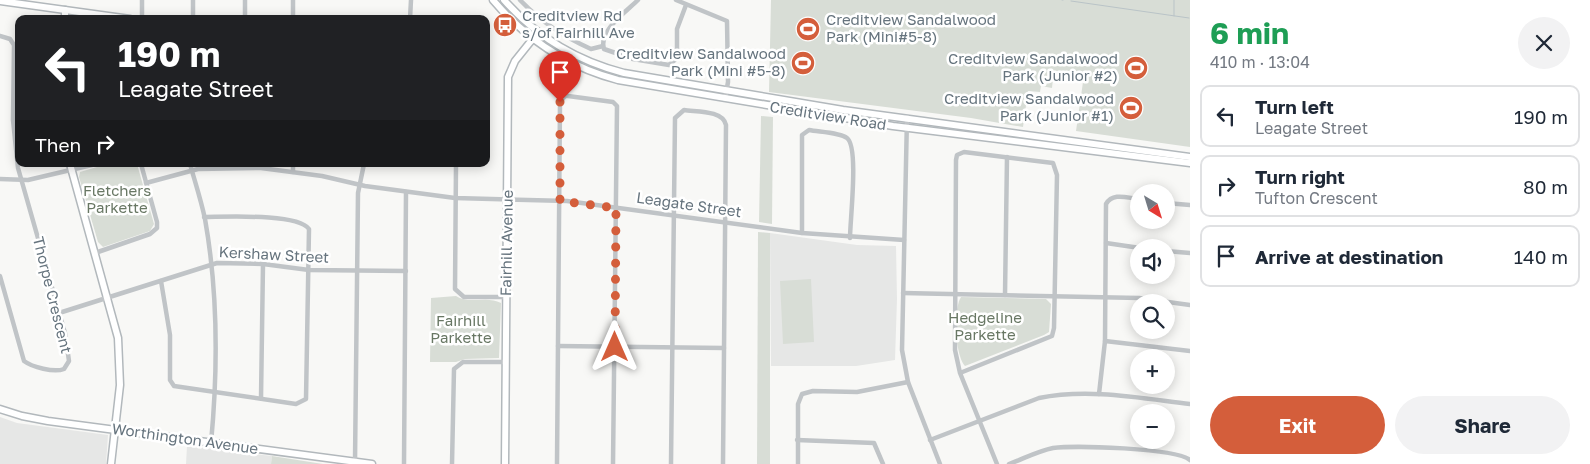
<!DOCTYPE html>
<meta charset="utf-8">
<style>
:root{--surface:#fff;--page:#f2f2f3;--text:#1f2937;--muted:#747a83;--line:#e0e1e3;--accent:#d45e3b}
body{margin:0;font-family:"Golos Text",sans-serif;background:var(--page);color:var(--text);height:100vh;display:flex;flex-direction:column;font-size:19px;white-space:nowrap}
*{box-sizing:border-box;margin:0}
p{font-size:16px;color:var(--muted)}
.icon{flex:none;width:28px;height:28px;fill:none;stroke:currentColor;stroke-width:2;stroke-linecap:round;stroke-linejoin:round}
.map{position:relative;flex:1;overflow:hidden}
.panel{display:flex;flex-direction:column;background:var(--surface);width:400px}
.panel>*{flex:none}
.hud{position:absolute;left:15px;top:15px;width:475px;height:152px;border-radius:10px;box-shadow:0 2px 12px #0003;background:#202124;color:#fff;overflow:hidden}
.needle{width:32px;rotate:142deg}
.tools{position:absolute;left:1130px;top:184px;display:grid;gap:10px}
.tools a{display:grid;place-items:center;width:45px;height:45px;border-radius:50%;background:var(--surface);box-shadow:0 2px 12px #0003;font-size:25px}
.pin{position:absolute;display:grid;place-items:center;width:42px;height:42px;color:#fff;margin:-51px -21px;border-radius:50% 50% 50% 0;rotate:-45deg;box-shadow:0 0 5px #0007}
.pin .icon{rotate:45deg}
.me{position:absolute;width:55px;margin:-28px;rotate:0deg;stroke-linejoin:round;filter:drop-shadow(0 0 4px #0008)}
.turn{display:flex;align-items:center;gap:18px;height:105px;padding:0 20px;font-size:22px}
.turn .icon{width:65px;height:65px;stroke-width:2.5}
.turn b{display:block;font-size:35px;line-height:42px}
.then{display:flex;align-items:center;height:48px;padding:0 20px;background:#0003;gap:10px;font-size:19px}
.round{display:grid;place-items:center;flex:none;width:52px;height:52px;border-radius:26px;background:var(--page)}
.summary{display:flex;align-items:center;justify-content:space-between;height:85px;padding:0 20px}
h1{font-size:30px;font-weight:700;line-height:38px;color:#1e9e55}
.primary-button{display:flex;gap:10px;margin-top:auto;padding:10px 20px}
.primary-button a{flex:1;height:58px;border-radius:30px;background:var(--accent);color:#fff;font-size:20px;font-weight:700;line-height:58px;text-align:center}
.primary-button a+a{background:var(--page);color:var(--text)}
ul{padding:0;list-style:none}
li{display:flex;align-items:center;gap:15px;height:62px;margin:0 10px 8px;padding:0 10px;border:2px solid var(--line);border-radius:10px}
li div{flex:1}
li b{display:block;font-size:19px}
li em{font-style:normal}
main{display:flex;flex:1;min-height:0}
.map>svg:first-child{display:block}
.built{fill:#e6e7e6}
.green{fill:#d8ddd6}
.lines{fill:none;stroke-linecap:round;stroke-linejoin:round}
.stream{stroke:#b9c3c7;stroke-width:1}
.secondary-casing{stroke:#b2b8bc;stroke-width:9}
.street{stroke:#c0c4c7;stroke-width:4.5}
.secondary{stroke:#fff;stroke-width:6}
.route{stroke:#d45e3b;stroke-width:9;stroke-dasharray:0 16.2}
.labels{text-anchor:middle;stroke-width:5;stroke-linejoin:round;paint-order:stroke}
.poi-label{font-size:15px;fill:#66747e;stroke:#fff;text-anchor:end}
.street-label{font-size:15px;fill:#66747e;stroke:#fff}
.park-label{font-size:15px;fill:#687764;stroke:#fff}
</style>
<main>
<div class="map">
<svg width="1190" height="464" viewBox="0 0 1190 464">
<rect width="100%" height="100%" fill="#f8f8f6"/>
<!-- built -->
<g class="built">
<polygon points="770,233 857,245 896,246 897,299 895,360 856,366 771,366"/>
<polygon points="0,417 17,423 108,435 106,464 0,464"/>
<polygon points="187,446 272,456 271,464 186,464"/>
</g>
<!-- green -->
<g class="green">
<polygon points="771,0 1190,0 1190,147 1076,131 1083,82 1053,78 1052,88 1041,86 1040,92 1028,91 1023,127 971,118 769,92"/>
<polygon points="761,116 773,117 772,224 759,222"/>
<polygon points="107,164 137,164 154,224 150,231 103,247 98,242 79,177 80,172"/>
<polygon points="758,232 770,233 770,464 757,464"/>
<polygon points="811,279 814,342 783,344 780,281"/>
<path d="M 456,296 C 469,305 487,295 501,303 L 499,358 L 465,359 L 456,362 L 430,362 L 431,298 Z"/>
<path d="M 961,297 L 1046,299 L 1051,304 L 1049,332 L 1044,335 L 965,366 C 955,356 953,309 961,297 Z"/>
<polygon points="272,456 323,464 271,464"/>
</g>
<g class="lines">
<!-- stream -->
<g class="stream">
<polyline points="1062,0 1063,0"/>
<polyline points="1071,1 1189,18"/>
<polyline points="1174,16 1174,0"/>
</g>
<!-- secondary casing -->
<g class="secondary-casing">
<g id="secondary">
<path d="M 493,0 C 526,39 568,67 618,80 L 893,126 L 1190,163"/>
<path d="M 504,0 C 536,36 577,61 624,73 L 843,110 L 1190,157"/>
<polyline points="0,1 130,19"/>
<polyline points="65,19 65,10"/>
<polyline points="70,164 118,338 120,385 111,464"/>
<polyline points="0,409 22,416 48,421 372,464"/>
<polyline points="505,464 508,77 515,61 535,36"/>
</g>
</g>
<!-- street -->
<g class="street">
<path d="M 520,0 C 540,21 564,37 591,49 L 603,46"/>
<path d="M 638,0 C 627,11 598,31 604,49 L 633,59 L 669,65 L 677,58 L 677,29 L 686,5"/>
<polyline points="676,0 727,21 728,82 725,99"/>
<polyline points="142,19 142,0"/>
<polyline points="193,19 193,0"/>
<polyline points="245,19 245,0"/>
<polyline points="293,19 293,0"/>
<polyline points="410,19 411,0"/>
<path d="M 0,36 L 10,39 L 14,45 L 13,120 L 18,168 L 65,333 L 69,361 L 64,369 C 54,373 32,367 24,361 L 0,276"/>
<polyline points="907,117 902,350 908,382 940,464"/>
<path d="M 190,164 C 195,182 201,200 205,219 C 218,292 218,369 211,443"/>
<polyline points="456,164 455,289 464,297 506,297"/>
<polyline points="293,172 293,164"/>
<polyline points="0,179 28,180 96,164"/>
<polyline points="146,183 198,169 261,168 322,176 365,186 455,198 567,201 802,233 904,240"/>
<polyline points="1166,203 1190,205"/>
<path d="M 802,233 L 802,135 L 809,130 C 819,132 839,132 847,138 C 859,147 850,220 850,238"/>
<polyline points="1106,243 1140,248"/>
<polyline points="1166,251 1190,253"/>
<polyline points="95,253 150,234 157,228 157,222 141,164"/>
<path d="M 161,281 L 170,335 L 170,380 L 174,386 L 296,404 L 306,399 L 309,229 C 297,213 225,217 204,217"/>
<polyline points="903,293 1139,298 1190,305"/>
<polyline points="1005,295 1007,157"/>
<polyline points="59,313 217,263 263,264 309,270 406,271"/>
<polyline points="1105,341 1190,351"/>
<polyline points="558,346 724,348"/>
<polyline points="960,373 1052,336 1054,328 1057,175 1053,163 964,152 957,155 956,160 955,350 960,373 997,464"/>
<path d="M 1099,394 L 1105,341 L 1106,204 C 1113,192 1127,198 1139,199"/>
<polyline points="261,398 263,264"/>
<polyline points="797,440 874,443 883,464"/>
<path d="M 930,440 L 1039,398 C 1088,388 1140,398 1190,404"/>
<polyline points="355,462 358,193 364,164"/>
<polyline points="404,464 406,192"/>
<polyline points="452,464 454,369 463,362 506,362"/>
<polyline points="557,464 560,102 565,96 568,96 613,102 617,106 613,464"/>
<path d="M 671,464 L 675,118 L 684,110 C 696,112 723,110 726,125 L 723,464"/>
<polyline points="798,464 798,404 802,394 813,391 857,392 908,382"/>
<path d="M 1009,464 C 1023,459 1038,451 1053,448 C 1074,445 1176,448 1190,460"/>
</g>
<!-- secondary -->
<use href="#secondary" class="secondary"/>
</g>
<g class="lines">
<!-- route -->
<polyline class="route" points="560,102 560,201 616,208 615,347"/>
</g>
<!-- icons -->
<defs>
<g id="bus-disc" transform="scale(1.25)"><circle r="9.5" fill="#d45e3b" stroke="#fff"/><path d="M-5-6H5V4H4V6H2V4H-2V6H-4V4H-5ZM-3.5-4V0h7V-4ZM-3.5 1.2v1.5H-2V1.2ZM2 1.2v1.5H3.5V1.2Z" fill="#fff"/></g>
<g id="stadium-disc" transform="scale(1.25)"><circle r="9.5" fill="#d45e3b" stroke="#fff"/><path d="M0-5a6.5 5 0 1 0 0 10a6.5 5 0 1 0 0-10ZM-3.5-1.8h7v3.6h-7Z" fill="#fff"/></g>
</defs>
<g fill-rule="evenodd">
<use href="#bus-disc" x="505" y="25"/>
<use href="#stadium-disc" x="808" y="29"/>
<use href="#stadium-disc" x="803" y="63"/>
<use href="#stadium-disc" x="1136" y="68"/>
<use href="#stadium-disc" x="1131" y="108"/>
</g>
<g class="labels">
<!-- poi labels -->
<g class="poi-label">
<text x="522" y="21" text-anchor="start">Creditview Rd<tspan x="522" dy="17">s/of Fairhill Ave</tspan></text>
<text x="826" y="25" text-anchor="start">Creditview Sandalwood<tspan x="826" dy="17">Park (Mini#5-8)</tspan></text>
<text x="786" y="59">Creditview Sandalwood<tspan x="786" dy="17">Park (Mini #5-8)</tspan></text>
<text x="1118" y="64">Creditview Sandalwood<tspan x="1118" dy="17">Park (Junior #2)</tspan></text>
<text x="1114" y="104">Creditview Sandalwood<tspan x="1114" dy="17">Park (Junior #1)</tspan></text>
</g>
<!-- street labels -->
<g class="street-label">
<text transform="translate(828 116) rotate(9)" y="5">Creditview Road</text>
<text transform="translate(689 205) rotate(8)" y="5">Leagate Street</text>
<text transform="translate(507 243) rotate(-89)" y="5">Fairhill Avenue</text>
<text transform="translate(274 255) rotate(3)" y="5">Kershaw Street</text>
<text transform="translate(52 295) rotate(76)" y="5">Thorpe Crescent</text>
<text transform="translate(185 439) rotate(8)" y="5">Worthington Avenue</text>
</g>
<!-- park labels -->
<g class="park-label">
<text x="117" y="196">Fletchers<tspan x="117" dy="17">Parkette</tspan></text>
<text x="985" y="323">Hedgeline<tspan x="985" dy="17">Parkette</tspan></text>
<text x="461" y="326">Fairhill<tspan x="461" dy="17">Parkette</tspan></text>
</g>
</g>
</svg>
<div class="tools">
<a><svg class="needle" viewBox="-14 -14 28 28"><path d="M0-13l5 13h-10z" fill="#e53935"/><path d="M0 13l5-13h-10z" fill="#747a83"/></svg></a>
<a><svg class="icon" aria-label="sound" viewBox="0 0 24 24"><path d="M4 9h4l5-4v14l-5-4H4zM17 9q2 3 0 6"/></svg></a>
<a><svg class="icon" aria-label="search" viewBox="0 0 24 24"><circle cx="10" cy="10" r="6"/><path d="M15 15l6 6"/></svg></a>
<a>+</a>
<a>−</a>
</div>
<div class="pin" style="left:560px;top:102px;background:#d93025"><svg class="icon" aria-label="arrive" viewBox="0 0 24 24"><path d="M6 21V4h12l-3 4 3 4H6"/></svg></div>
<svg class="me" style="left:615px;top:347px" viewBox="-20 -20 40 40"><path d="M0-17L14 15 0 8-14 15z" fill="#d45e3b" stroke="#fff" stroke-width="4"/></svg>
<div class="hud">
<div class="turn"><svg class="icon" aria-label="left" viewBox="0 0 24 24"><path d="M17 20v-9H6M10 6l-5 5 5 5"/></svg><div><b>190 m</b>Leagate Street</div></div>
<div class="then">Then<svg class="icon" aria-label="right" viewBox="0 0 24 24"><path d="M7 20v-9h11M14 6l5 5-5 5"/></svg></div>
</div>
</div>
<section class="panel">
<div class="summary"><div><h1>6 min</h1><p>410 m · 13:04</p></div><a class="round"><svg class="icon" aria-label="close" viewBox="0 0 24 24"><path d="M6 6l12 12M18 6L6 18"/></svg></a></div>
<ul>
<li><svg class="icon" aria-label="left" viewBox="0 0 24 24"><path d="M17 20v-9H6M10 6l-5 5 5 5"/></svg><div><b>Turn left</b><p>Leagate Street</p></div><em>190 m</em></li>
<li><svg class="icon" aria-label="right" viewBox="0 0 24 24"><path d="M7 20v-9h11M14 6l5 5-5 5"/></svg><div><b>Turn right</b><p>Tufton Crescent</p></div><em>80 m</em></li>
<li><svg class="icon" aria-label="arrive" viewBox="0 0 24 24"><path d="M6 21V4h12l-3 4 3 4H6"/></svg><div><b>Arrive at destination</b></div><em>140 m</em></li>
</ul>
<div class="primary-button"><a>Exit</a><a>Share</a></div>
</section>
</main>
